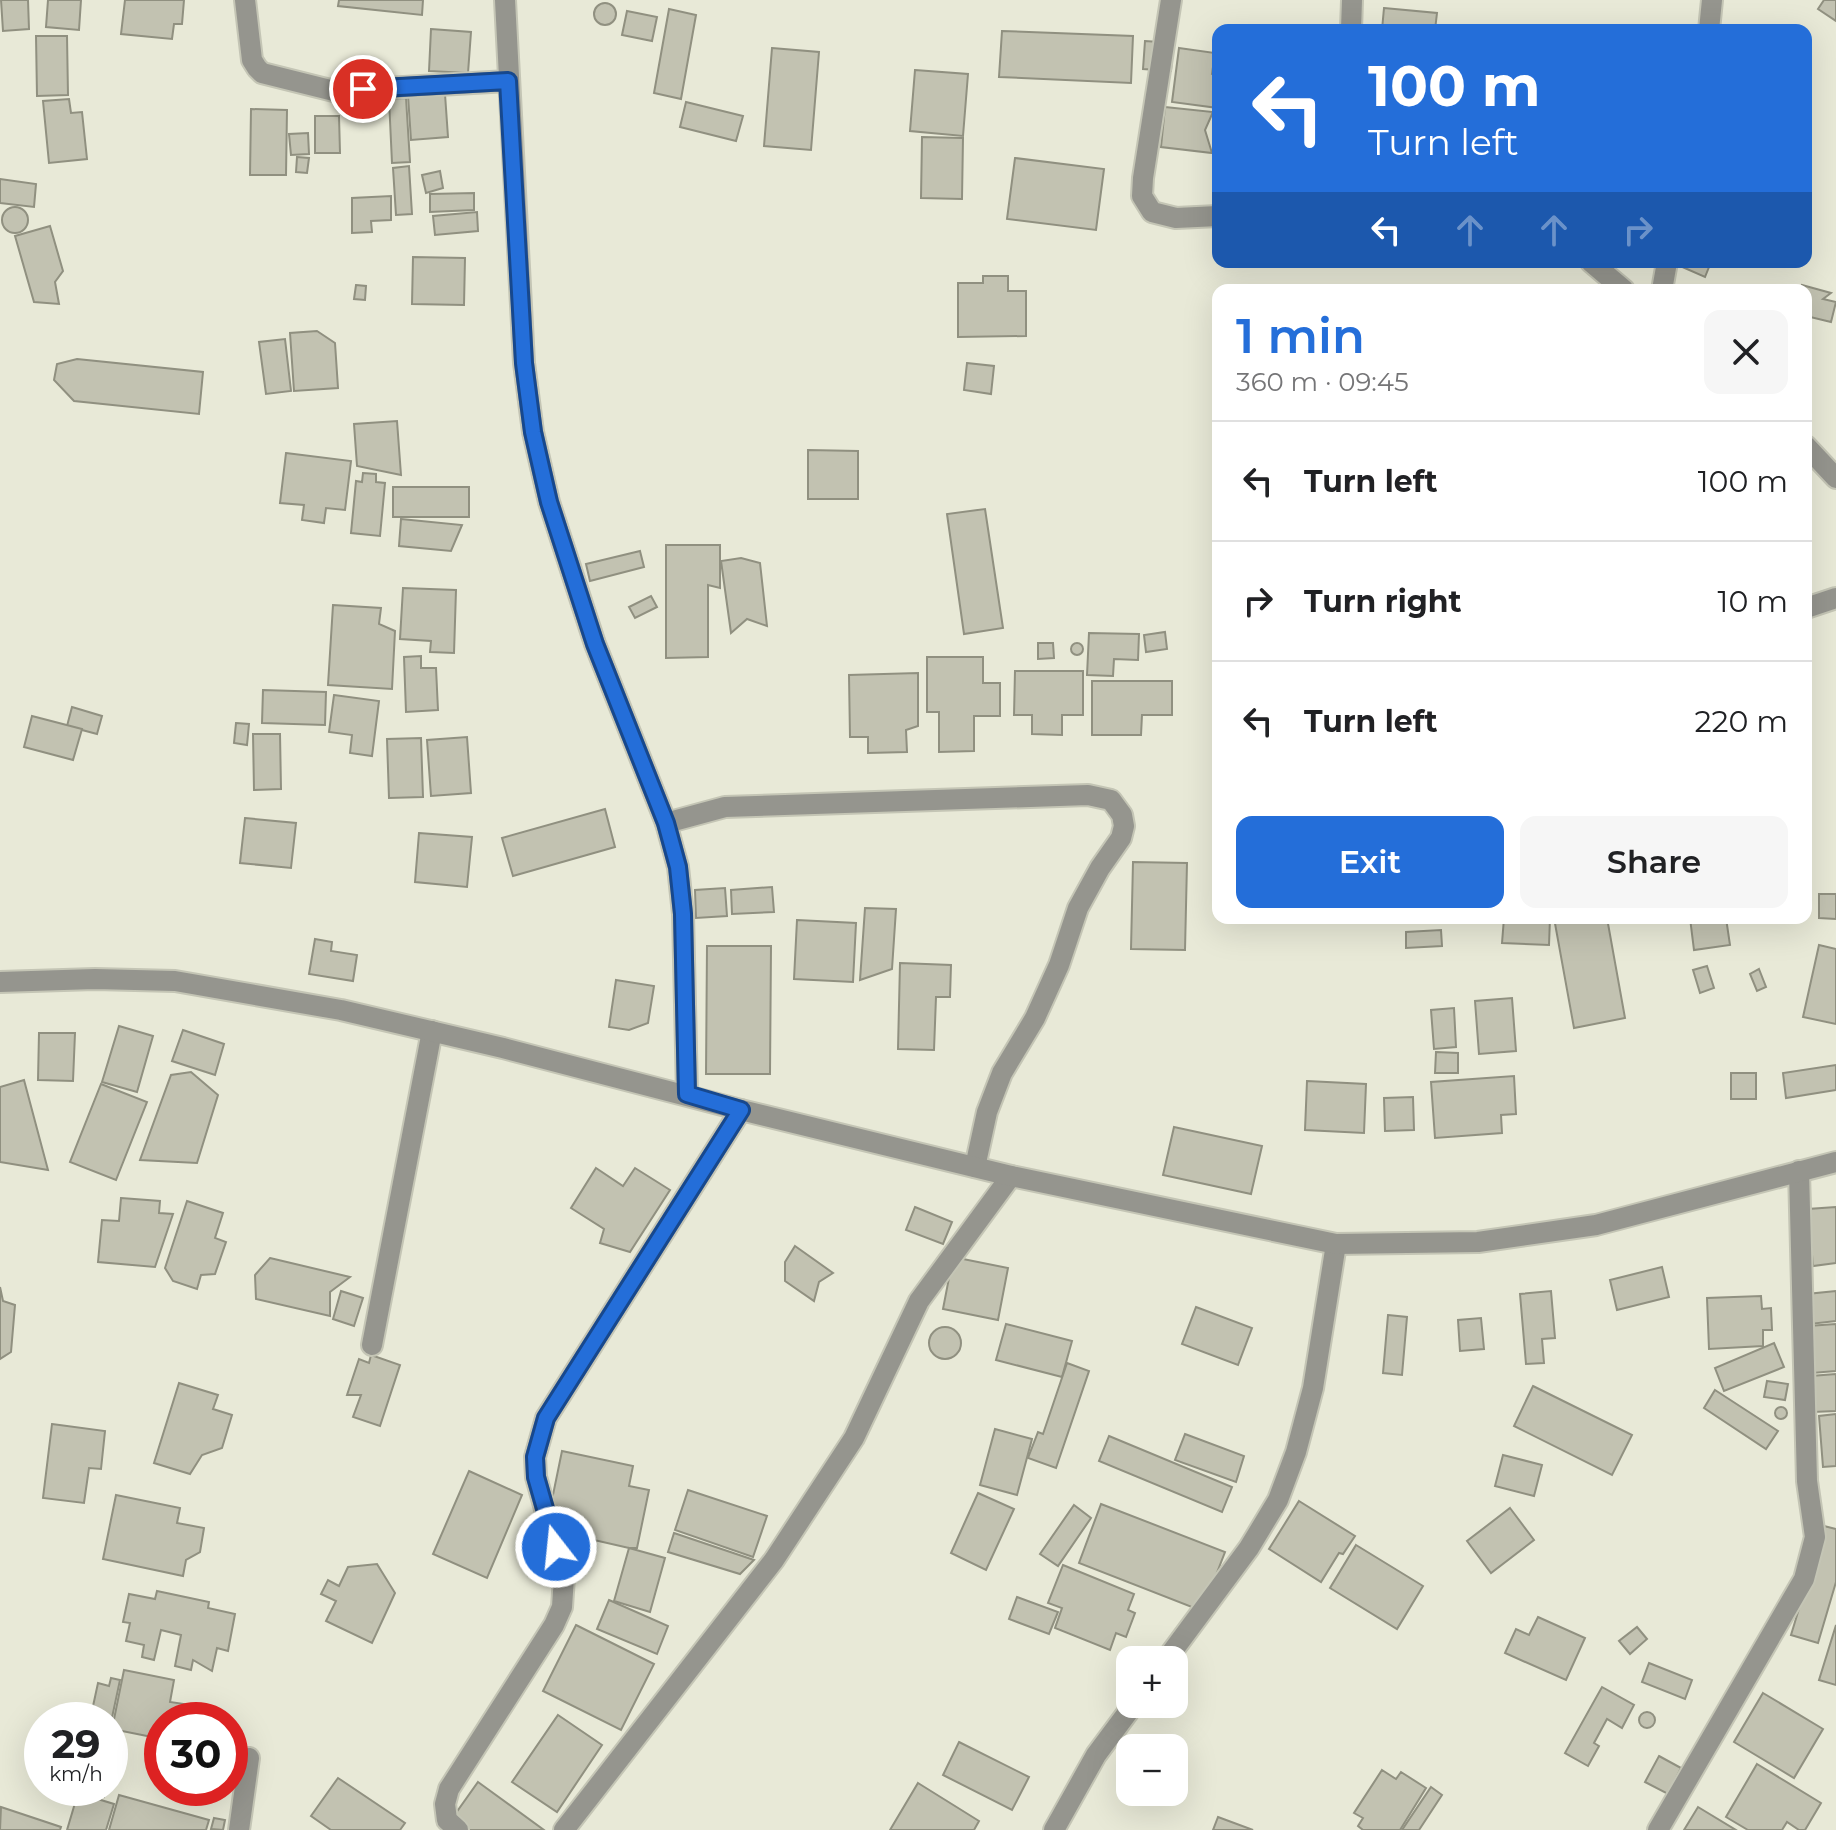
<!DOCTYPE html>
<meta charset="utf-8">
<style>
:root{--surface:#fff;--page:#f6f6f6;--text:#202124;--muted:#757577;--line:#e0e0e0;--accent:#246ed9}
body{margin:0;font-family:Montserrat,sans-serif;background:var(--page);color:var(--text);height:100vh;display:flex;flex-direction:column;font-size:30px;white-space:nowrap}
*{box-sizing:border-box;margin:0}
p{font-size:26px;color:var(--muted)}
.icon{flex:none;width:44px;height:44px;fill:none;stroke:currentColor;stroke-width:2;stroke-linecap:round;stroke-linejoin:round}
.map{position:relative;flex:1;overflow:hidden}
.details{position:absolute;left:1212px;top:284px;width:600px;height:640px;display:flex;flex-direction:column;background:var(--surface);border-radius:16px;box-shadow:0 8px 32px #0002}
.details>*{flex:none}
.hud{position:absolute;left:1212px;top:24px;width:600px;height:244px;border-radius:16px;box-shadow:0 8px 32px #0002;background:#246ed9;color:#fff;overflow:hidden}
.tools{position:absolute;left:1116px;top:1646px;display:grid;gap:16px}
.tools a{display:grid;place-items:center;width:72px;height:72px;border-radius:16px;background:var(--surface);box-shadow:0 8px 32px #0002;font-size:40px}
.speed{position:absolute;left:24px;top:1702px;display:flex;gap:16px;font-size:40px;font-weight:700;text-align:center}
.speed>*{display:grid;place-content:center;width:104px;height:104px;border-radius:50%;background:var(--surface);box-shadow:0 8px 32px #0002;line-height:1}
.speed small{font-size:20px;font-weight:400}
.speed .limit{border:12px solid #d22;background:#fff;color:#111}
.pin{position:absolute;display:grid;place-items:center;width:68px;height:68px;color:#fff;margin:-34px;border:4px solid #fff;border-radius:50%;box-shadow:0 2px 8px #0007}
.me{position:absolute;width:88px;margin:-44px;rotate:344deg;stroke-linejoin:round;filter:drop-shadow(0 0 6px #0008)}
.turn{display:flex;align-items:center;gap:28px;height:168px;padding:0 24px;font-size:36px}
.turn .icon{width:104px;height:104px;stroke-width:2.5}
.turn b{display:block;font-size:56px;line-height:68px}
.lanes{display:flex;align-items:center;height:76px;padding:0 24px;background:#0003;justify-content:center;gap:40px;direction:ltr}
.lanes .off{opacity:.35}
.round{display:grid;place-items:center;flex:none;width:84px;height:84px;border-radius:16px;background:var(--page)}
.headline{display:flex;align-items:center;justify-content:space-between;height:136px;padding:0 24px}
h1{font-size:48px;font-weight:600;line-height:60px;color:var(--accent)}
.cta{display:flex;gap:16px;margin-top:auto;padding:16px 24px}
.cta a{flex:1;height:92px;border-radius:16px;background:var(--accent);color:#fff;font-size:32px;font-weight:600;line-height:92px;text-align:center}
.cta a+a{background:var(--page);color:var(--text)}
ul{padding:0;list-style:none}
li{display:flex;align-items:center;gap:24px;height:120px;padding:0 24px;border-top:2px solid var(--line)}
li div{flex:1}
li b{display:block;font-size:30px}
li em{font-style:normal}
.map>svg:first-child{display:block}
.building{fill:#c2c2b1;stroke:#909080;stroke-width:2}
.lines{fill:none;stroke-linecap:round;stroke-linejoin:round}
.minor-casing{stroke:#c4c5b5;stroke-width:24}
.tertiary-casing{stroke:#c4c5b5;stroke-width:24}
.minor{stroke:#95958e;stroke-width:20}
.tertiary{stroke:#95958e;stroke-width:20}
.route-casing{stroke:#17488d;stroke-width:20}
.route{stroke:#246ed9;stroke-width:14}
</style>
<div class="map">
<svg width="1836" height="1830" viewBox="0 0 1836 1830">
<rect width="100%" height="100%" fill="#e8e9d7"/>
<!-- building -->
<g class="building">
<polygon points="1,0 28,0 29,29 3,31"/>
<polygon points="48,0 81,0 79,30 46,27"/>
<polygon points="125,0 184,0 182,24 174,24 172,39 121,34"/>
<polygon points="339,0 423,0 422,15 338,6"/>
<polygon points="1824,0 1836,0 1836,21 1818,9"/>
<circle cx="605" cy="14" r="11"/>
<polygon points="1384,8 1437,13 1435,30 1382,30"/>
<polygon points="669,9 696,15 681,99 654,93"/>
<polygon points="627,11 657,17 652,41 622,35"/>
<polygon points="431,29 471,32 468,73 429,71"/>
<polygon points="1002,31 1133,36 1131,83 999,77"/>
<polygon points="36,36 67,36 68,95 37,96"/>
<polygon points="1145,41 1173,43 1171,71 1143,69"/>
<polygon points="772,48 819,52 811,150 764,146"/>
<polygon points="1179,48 1215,53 1212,74 1218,75 1218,108 1172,102"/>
<polygon points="915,70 968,74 963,136 910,131"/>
<polygon points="445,94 448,137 411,140 408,96"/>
<polygon points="406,98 410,162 392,163 389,99"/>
<polygon points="69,99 71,113 82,112 87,159 49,163 43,101"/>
<polygon points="686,102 743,116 736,141 680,127"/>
<polygon points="1165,107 1213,112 1205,130 1212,153 1161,147"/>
<polygon points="251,109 287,110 286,175 250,175"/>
<polygon points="315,116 339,116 340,153 315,153"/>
<polygon points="308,133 309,154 291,155 289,134"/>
<polygon points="922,137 963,138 962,199 921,198"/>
<polygon points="297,157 309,158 307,173 296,172"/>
<polygon points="1015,158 1104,169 1096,230 1007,219"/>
<polygon points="409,166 412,214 396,215 393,168"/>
<polygon points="440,171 443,188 426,193 422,175"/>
<polygon points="0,179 36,184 34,207 0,203"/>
<polygon points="474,193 474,210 430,212 430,194"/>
<polygon points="391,196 391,220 371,221 372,232 352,233 352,198"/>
<circle cx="15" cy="220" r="13"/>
<polygon points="477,212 478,231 435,235 433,216"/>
<polygon points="50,226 63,271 55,282 59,304 34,302 15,236"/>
<polygon points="413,257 465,258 464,305 412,304"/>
<polygon points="1671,262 1711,262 1705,277"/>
<polygon points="983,276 1008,276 1008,291 1026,291 1026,336 958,337 958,283 983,283"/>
<polygon points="356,285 366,286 365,300 354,299"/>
<polygon points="1802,285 1831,293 1823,299 1836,302 1831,322 1806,316 1806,290 1801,290"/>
<polygon points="317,331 335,343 338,388 294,391 290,333"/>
<polygon points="285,339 291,391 266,394 259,342"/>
<polygon points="77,359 203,372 199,414 74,401 54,380 57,364"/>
<polygon points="967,363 994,366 991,394 964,390"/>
<polygon points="397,421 401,475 357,466 354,424"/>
<polygon points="808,450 858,451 858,499 808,499"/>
<polygon points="286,453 351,461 345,510 326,508 324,523 302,520 304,505 280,503"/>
<polygon points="363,473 376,474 376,482 385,483 380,536 351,533 356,481 362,482"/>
<rect x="393" y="487" width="76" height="30"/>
<polygon points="985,509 1003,628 964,634 947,514"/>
<polygon points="401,519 462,525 451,551 399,546"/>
<polygon points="666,545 720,545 720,588 708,585 708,657 666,658"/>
<polygon points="640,551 644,567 590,581 586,564"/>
<polygon points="741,558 760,563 767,626 747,619 731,633 721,561"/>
<polygon points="403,588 456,590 454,653 430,652 431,641 400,639"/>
<polygon points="651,596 657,607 635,618 629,607"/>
<polygon points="333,605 381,608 379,624 395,631 392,689 328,685"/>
<polygon points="1165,632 1167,649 1146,652 1144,635"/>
<polygon points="1089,633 1139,634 1138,660 1114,659 1113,676 1087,675"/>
<circle cx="1077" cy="649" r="6"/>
<polygon points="1038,643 1053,643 1054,658 1038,659"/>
<polygon points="421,656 421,668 436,668 438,710 406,712 404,657"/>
<polygon points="927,657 983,657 983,683 1000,683 1000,716 974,716 974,751 939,752 939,712 927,712"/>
<polygon points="1015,671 1083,671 1083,715 1062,715 1062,735 1032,734 1032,715 1014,715"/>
<polygon points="918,673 918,726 906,730 907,752 868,753 868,737 850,737 849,675"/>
<polygon points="1092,681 1172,681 1172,715 1142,715 1141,735 1092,735"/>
<polygon points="263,690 326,692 325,725 262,723"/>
<polygon points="334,695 379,701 372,756 350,753 352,735 329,732"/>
<polygon points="72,707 102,716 97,734 67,726"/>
<polygon points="32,716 82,729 73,760 24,747"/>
<polygon points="236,723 249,724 247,745 234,743"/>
<polygon points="253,734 280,734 281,789 254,790"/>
<polygon points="467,737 471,793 431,796 427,740"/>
<polygon points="421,738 423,797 389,798 387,739"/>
<polygon points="605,809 615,847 513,876 502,838"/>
<polygon points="245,818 296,823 291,868 240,863"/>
<polygon points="419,833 472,837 467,887 415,882"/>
<polygon points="1133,862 1187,863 1185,950 1131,949"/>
<polygon points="772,887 774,912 732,914 731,890"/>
<polygon points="725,888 727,916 696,918 695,890"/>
<polygon points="1819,894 1836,894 1836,919 1819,918"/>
<polygon points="865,908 896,909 892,969 860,980"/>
<polygon points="1504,918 1550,918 1549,945 1502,943"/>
<polygon points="1554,918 1607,918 1625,1018 1574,1028"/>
<polygon points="1690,918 1726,918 1730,945 1694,950"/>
<polygon points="797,920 856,923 853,982 794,979"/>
<polygon points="1441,930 1442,946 1406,948 1406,932"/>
<polygon points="315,939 332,942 331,951 357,955 353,981 309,974"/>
<polygon points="1819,945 1836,949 1836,1024 1803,1017"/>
<polygon points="707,946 771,946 770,1074 706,1074"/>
<polygon points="900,963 951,965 950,997 936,997 934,1050 898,1049"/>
<polygon points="1707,966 1714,988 1700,993 1693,970"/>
<polygon points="1759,969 1766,987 1757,991 1750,974"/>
<polygon points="616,980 654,986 648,1023 629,1030 609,1027"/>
<polygon points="1512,998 1516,1051 1479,1054 1475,1001"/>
<polygon points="1454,1008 1456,1047 1434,1049 1431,1010"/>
<polygon points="119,1026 153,1036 137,1092 102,1082"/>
<polygon points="183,1030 224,1044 215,1075 172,1061"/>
<polygon points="39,1033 75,1033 73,1081 38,1080"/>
<polygon points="1436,1052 1458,1053 1458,1073 1435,1073"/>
<polygon points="1836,1065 1836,1090 1786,1098 1783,1073"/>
<polygon points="191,1072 218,1095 197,1163 140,1160 171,1075"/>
<rect x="1731" y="1073" width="25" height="26"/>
<polygon points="1514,1076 1516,1114 1501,1115 1502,1133 1435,1138 1431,1082"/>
<polygon points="24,1080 48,1170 0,1162 0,1087"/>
<polygon points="1307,1081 1366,1084 1364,1133 1305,1130"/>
<polygon points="101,1084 147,1102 116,1180 70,1162"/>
<polygon points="1413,1097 1414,1130 1385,1131 1384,1098"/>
<polygon points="1174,1127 1262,1146 1251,1194 1163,1175"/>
<polygon points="596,1168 623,1186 635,1168 670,1190 630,1252 600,1243 604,1229 571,1208"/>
<polygon points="121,1198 160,1201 159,1213 173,1214 155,1267 98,1262 102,1220 119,1221"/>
<polygon points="187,1201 223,1213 215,1238 226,1242 215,1274 201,1275 197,1289 173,1281 165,1268"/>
<polygon points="915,1207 952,1222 943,1244 906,1230"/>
<polygon points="1836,1207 1836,1263 1813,1266 1808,1209"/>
<polygon points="795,1246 833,1273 819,1282 814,1301 785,1281 785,1262"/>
<polygon points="953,1257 1008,1268 998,1320 943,1309"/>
<polygon points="270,1258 350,1277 330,1292 330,1316 256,1299 255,1275"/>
<polygon points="1662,1267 1669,1297 1617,1310 1610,1280"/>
<polygon points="0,1287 3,1301 15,1305 11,1352 0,1359"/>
<polygon points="341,1291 363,1298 354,1326 333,1319"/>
<polygon points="1551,1291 1555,1338 1542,1339 1544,1363 1526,1364 1520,1294"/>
<polygon points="1836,1291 1836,1321 1810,1324 1807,1294"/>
<polygon points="1761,1296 1762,1309 1771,1308 1772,1330 1763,1330 1763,1346 1709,1349 1707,1298"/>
<polygon points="1196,1307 1252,1328 1238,1365 1182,1344"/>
<polygon points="1388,1315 1407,1317 1402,1375 1383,1373"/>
<polygon points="1481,1318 1484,1349 1460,1351 1458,1320"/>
<polygon points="1006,1324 1072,1341 1062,1377 996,1360"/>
<polygon points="1836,1324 1836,1371 1812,1373 1808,1326"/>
<circle cx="945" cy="1343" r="16"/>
<polygon points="1774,1343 1784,1367 1724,1391 1715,1368"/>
<polygon points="371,1355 400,1365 380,1426 353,1417 361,1395 347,1395 359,1359 369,1363"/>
<polygon points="1067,1363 1089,1371 1056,1468 1028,1458 1038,1432 1043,1434"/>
<polygon points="1836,1374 1836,1411 1813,1412 1811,1376"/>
<polygon points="1767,1381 1788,1384 1785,1400 1764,1397"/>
<polygon points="179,1383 218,1395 213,1409 232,1415 222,1448 202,1455 190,1474 154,1463"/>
<polygon points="1533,1386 1632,1435 1612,1475 1514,1426"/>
<polygon points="1715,1390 1778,1431 1766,1449 1704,1408"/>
<circle cx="1781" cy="1413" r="6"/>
<polygon points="1836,1414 1836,1466 1823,1467 1819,1416"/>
<polygon points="52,1424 105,1431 101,1469 89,1468 84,1503 43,1498"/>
<polygon points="995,1429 1032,1439 1017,1495 980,1485"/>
<polygon points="1185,1434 1244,1456 1236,1482 1175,1460"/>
<polygon points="1109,1436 1232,1487 1222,1512 1099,1461"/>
<polygon points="562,1451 633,1466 629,1486 649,1490 637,1548 629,1548 546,1529"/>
<polygon points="1503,1455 1542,1465 1534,1496 1495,1486"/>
<polygon points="469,1471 522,1495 487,1578 433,1554"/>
<polygon points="688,1490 767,1516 753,1557 675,1530"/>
<polygon points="978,1493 1014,1509 986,1570 951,1553"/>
<polygon points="116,1495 180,1508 177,1523 204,1528 200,1552 186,1560 183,1576 103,1559"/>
<polygon points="1299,1501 1355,1536 1343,1554 1339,1553 1321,1582 1269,1549"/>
<polygon points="1101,1504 1225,1552 1202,1611 1079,1563"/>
<polygon points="1074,1505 1091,1518 1058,1566 1040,1554"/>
<polygon points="1510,1508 1534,1540 1491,1573 1467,1541"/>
<polygon points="1824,1526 1836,1529 1836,1582 1818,1643 1791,1635"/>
<polygon points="674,1533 754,1560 740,1574 668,1552"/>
<polygon points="1356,1545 1423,1586 1397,1629 1330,1588"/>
<polygon points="629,1548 665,1558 650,1612 614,1601"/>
<polygon points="377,1564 395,1593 372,1643 326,1621 336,1601 321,1594 328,1580 339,1586 348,1567"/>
<polygon points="1063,1565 1134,1594 1128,1610 1135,1613 1126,1637 1116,1633 1110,1650 1055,1628 1062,1608 1048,1603"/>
<polygon points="157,1591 209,1602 208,1608 235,1614 228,1651 217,1648 212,1671 193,1660 191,1670 175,1666 181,1635 161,1630 154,1660 142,1657 144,1645 126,1641 130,1623 123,1622 129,1594 155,1599"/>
<polygon points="1017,1597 1058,1612 1049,1634 1009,1619"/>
<polygon points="609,1600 668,1626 657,1654 597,1629"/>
<polygon points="1538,1617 1585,1638 1566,1680 1505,1653 1516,1629 1529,1635"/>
<polygon points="576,1625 654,1664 621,1730 543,1691"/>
<polygon points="1836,1625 1836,1685 1819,1680"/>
<polygon points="1637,1627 1647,1639 1630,1654 1619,1641"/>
<polygon points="1649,1663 1692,1680 1685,1699 1642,1682"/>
<polygon points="124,1670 174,1680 170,1702 184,1704 180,1720 162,1720 162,1739 112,1729"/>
<polygon points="111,1678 120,1680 110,1727 110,1720 90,1720 98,1683 109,1686"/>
<polygon points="1602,1687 1634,1705 1622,1728 1607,1719 1594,1743 1599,1746 1588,1766 1565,1753"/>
<polygon points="1763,1693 1823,1729 1794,1778 1734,1742"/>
<circle cx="1647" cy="1720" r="8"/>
<polygon points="558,1715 602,1745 557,1812 512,1782"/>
<polygon points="110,1730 118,1731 110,1770"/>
<polygon points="959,1742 1029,1777 1012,1810 943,1775"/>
<polygon points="1659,1756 1681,1768 1668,1794 1645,1782"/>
<polygon points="1757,1764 1821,1803 1805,1830 1799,1830 1787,1822 1782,1830 1748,1830 1726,1817"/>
<polygon points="1382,1770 1396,1779 1401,1772 1426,1788 1400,1830 1363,1830 1358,1826 1363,1818 1354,1813"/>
<polygon points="338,1778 405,1823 400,1830 331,1830 311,1816"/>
<polygon points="478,1782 544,1830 465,1830 451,1820"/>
<polygon points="918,1783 979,1821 974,1830 890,1830"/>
<polygon points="1431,1787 1442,1795 1419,1830 1402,1830"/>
<polygon points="80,1788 106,1788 104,1797 80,1791"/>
<polygon points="78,1793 114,1804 106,1830 67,1830"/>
<polygon points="119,1795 209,1820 206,1830 109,1830"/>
<polygon points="1,1807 61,1827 60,1830 0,1830"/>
<polygon points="1698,1807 1736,1830 1684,1830"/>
<polygon points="1218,1817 1253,1830 1213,1830"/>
<polygon points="214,1818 225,1820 223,1830 211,1829"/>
</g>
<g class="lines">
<!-- minor casing -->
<g class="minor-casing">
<g id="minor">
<polyline points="245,0 252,60 257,68 262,73 334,91 508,81"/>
<polyline points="505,0 524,363 533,432 549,502 595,644 666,823 678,867 683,914 687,1094"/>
<polyline points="1171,0 1143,178 1142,196 1152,212 1176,218 1218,216"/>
<polyline points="1351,30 1352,0"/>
<polyline points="1709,30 1712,0"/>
<polyline points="1591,262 1624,290"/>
<polyline points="1662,290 1667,262"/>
<polyline points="1806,446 1836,478"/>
<polyline points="1806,608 1836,598"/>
<polyline points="666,823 725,807 1088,795 1111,800 1122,815 1124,826 1121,838 1100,868 1078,908 1059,965 1035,1018 1002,1073 987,1112 975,1167"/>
<polyline points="372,1345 432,1031"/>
<polyline points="1166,1660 1249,1548 1278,1500 1296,1452 1313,1388 1336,1244"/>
<polyline points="239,1830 249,1758"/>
<polyline points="458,1830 447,1820 445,1804 449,1789 554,1625 562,1607 564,1577 536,1477 535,1457 546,1418 741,1110"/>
<polyline points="564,1830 774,1560 854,1438 919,1301 1011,1176"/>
<polyline points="1054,1830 1096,1755 1134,1704"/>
<polyline points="1658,1830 1804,1579 1815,1537 1807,1481 1799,1171"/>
</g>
</g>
<!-- tertiary casing -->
<g class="tertiary-casing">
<polyline id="tertiary" points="0,982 95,979 175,981 341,1010 503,1048 741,1110 1011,1176 1336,1244 1478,1242 1596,1225 1836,1162"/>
</g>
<!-- minor -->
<use href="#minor" class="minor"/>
<!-- tertiary -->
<use href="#tertiary" class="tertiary"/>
</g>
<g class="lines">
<!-- route casing -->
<g class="route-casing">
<polyline id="route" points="363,89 508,81 524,363 533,432 549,502 595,644 666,823 678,867 683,914 687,1094 741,1110 546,1418 535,1457 536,1477 556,1547"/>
</g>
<!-- route -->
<use href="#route" class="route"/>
</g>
</svg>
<div class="tools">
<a>+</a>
<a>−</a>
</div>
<div class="speed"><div>29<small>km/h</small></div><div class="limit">30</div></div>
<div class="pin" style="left:363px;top:89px;background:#d93025"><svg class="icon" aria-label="arrive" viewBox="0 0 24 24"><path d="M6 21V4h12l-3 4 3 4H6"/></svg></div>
<svg class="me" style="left:556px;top:1547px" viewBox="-20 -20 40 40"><circle r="17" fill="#246ed9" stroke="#fff" stroke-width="3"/><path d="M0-11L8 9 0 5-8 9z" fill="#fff"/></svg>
<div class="hud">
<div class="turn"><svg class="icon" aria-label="left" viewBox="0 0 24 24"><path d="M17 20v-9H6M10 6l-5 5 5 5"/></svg><div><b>100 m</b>Turn left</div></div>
<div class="lanes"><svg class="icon" aria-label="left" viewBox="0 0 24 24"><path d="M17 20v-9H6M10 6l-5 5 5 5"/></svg><svg class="icon off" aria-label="ahead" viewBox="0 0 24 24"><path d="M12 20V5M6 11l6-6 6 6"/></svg><svg class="icon off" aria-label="ahead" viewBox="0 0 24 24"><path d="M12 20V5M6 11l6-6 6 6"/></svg><svg class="icon off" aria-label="right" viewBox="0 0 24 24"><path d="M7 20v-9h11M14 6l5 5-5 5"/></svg></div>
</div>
<section class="details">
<div class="headline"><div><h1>1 min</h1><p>360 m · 09:45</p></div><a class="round"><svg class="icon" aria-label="close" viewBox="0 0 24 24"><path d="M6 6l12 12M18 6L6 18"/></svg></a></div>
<ul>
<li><svg class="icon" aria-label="left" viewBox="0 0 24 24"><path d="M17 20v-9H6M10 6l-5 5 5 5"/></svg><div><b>Turn left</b></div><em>100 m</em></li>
<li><svg class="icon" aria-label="right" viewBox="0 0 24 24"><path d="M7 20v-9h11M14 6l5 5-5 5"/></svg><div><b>Turn right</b></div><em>10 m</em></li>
<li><svg class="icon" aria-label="left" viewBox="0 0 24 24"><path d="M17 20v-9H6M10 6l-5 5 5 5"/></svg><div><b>Turn left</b></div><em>220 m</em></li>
</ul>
<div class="cta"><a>Exit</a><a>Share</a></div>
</section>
</div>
